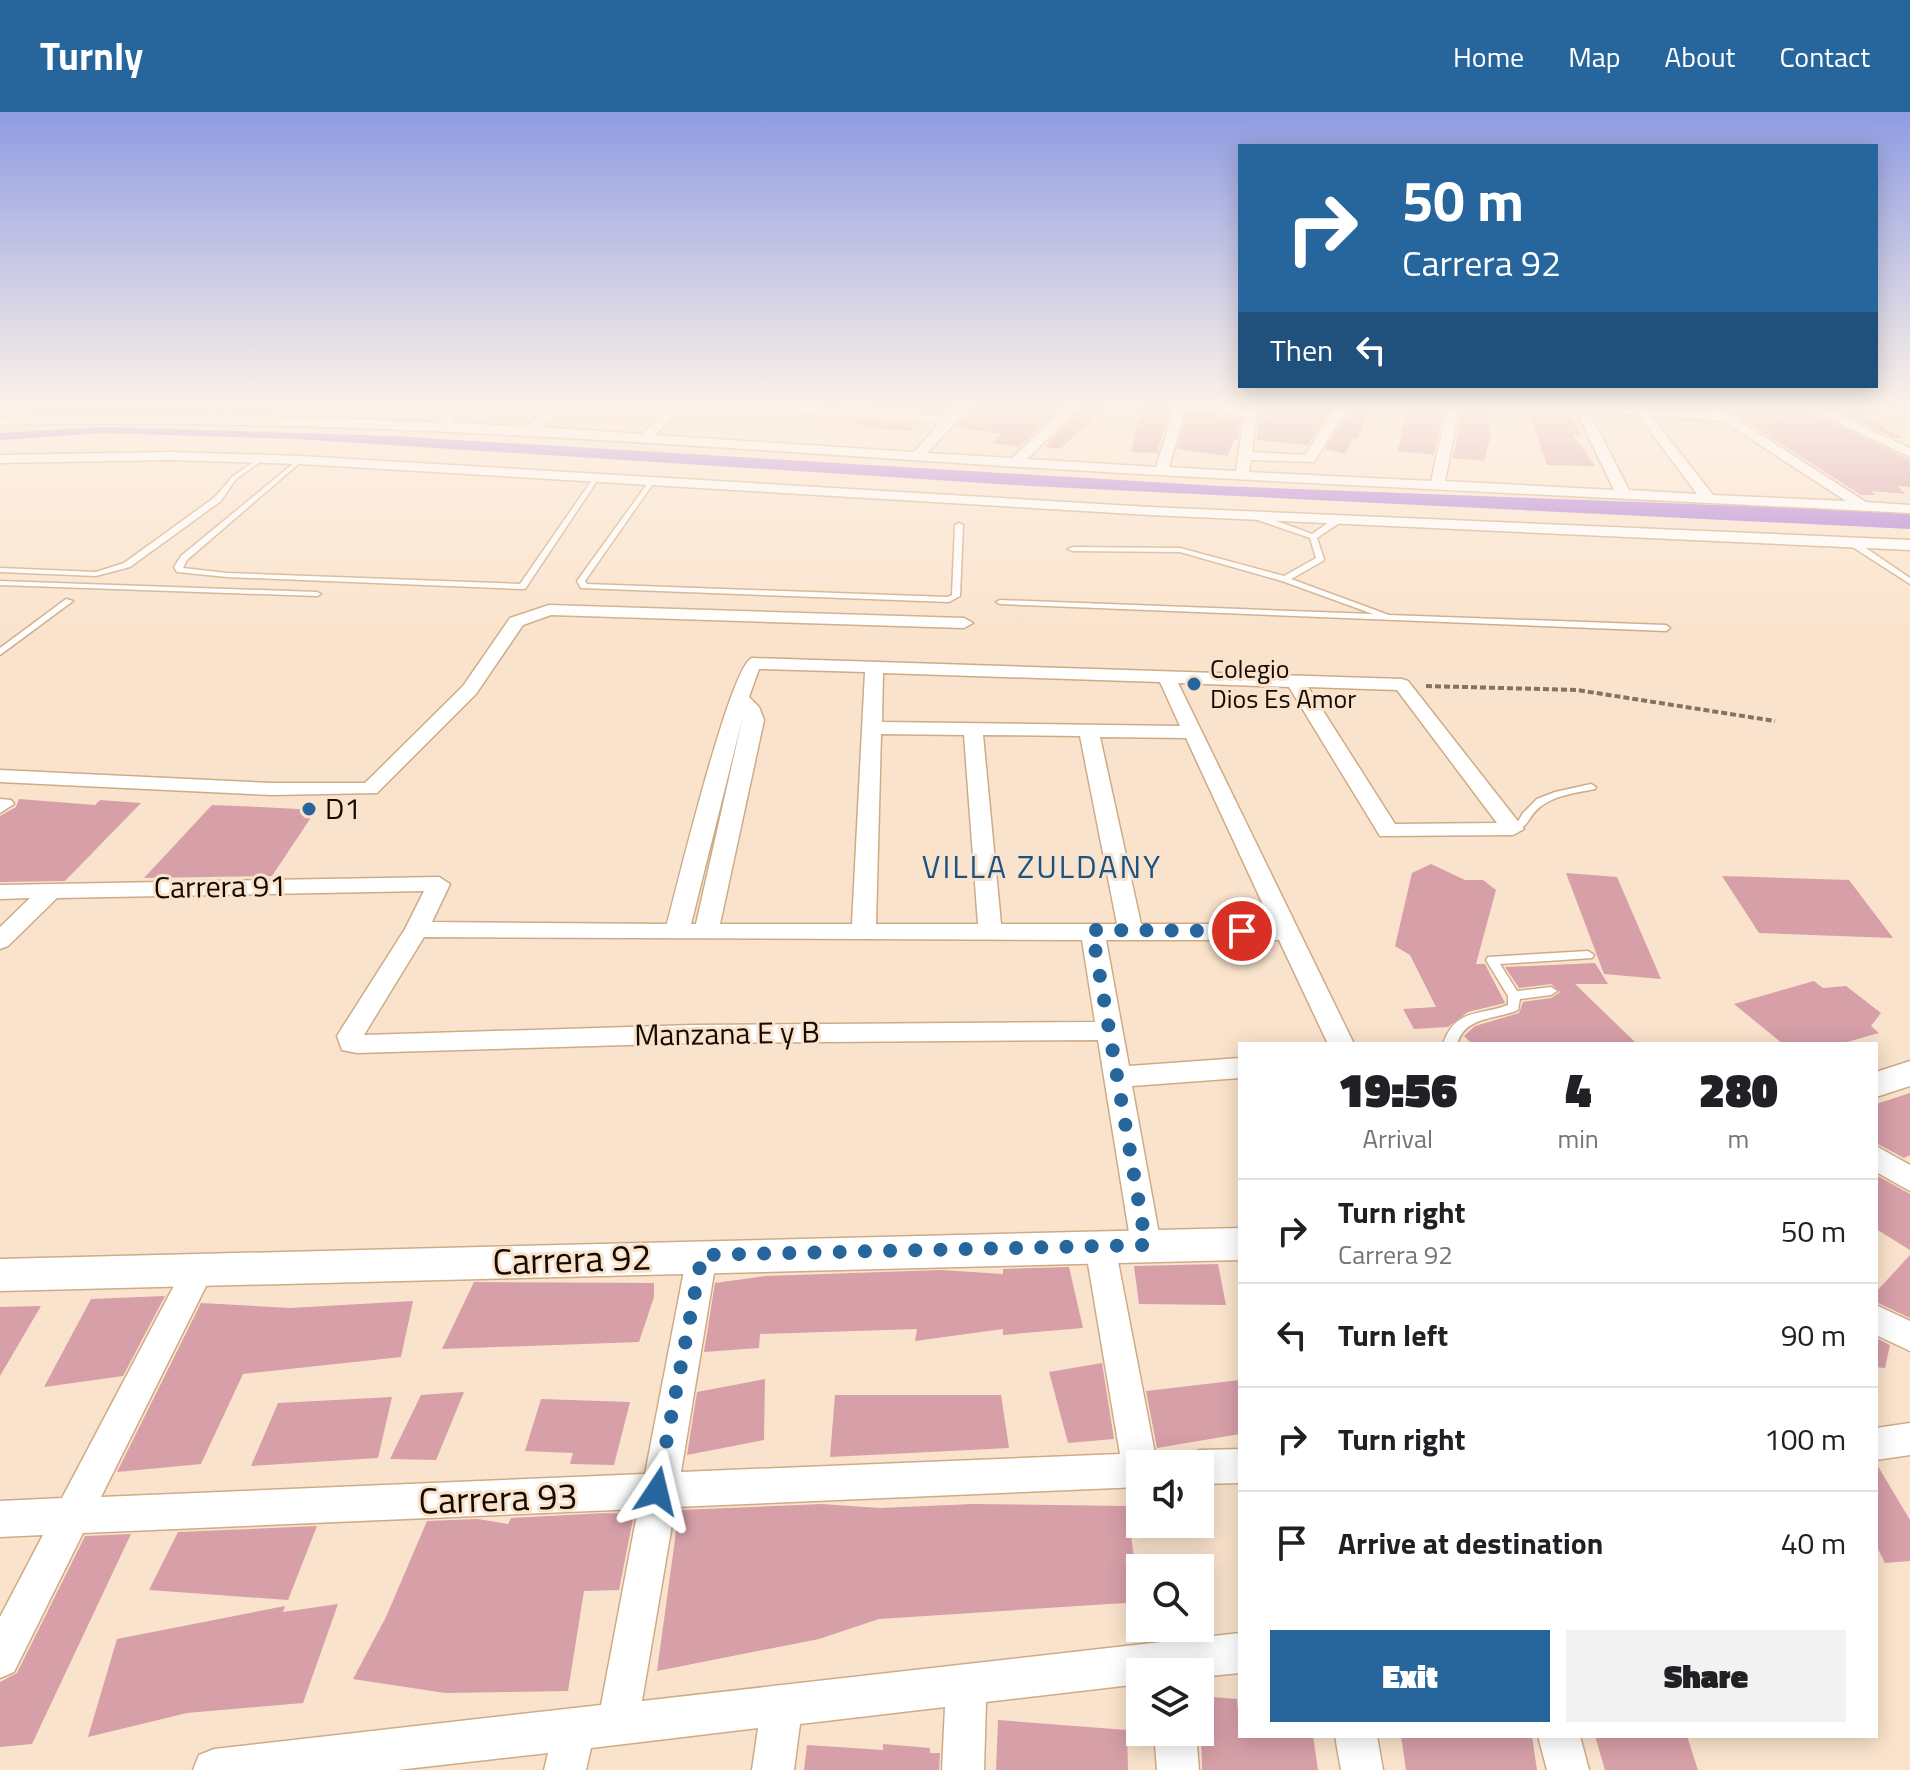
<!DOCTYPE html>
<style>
:root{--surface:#fff;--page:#f2f2f2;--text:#202124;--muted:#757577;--line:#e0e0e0;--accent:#27669c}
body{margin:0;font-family:"Titillium Web",sans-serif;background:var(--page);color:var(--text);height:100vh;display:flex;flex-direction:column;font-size:30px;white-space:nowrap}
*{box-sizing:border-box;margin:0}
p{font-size:26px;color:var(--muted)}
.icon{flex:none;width:44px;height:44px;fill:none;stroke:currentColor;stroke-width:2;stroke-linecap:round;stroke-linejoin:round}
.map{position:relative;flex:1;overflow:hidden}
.sheet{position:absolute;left:1238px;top:930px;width:640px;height:696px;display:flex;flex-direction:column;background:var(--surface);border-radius:0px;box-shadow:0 4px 20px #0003}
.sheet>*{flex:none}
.top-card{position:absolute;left:1238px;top:32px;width:640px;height:244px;border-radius:0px;box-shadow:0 4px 20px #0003;background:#27669c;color:#fff;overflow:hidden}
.tools{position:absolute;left:1126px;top:1338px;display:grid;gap:16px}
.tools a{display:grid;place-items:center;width:88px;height:88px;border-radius:0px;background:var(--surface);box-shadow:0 4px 20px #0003;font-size:40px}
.pin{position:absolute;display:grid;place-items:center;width:68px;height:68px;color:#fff;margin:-34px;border:4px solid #fff;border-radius:50%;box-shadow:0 2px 8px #0007}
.me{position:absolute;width:88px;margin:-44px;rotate:10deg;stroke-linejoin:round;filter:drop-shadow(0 0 6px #0008)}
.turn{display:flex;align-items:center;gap:28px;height:168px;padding:0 32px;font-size:36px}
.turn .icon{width:104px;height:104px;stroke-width:2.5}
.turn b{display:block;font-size:56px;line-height:68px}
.then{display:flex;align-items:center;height:76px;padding:0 32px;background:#0003;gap:16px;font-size:30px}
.eta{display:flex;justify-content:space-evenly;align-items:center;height:136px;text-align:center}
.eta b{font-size:48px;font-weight:800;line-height:56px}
.action{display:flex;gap:16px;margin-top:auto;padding:16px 32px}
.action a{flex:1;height:92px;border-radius:0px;background:var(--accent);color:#fff;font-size:32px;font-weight:800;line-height:92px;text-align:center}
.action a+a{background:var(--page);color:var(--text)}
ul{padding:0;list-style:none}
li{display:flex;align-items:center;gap:24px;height:104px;padding:0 32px;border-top:2px solid var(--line)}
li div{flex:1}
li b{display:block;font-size:30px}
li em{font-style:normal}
header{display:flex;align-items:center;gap:48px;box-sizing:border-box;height:112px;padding:0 40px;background:var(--accent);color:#fff}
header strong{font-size:38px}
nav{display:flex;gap:44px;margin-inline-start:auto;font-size:28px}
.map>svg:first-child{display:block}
.water{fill:#ad79d8}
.building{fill:#d79fa8}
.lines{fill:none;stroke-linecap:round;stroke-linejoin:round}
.service-casing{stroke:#cfab85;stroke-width:3}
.minor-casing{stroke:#cfab85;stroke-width:3}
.tertiary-casing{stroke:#cfab85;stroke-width:3}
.path{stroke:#847363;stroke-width:4;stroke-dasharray:6 3;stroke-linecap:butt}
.service{fill:#fff;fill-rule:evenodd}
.minor{fill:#fff;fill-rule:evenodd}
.tertiary{fill:#fff;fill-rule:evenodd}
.route{stroke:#27669c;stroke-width:14;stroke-dasharray:0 25.2}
.poi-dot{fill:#27669c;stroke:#fae3cc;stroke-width:3}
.labels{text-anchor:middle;stroke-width:6;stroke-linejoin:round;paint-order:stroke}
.far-poi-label{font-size:26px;fill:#160a01;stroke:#fae3cc;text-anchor:start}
.poi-label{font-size:30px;fill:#160a01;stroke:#fae3cc;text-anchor:start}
.street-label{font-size:30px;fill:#160a01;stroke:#fae3cc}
.neighbourhood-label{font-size:32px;letter-spacing:2px;fill:#195484;stroke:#fae3cc}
.near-street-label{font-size:36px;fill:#160a01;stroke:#fae3cc}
</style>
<header>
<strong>Turnly</strong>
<nav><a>Home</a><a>Map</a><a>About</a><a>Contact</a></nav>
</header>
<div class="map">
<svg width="1910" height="1658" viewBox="0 0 1910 1658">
<rect width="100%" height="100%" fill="#fae3cc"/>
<!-- water -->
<polygon class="water" points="106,315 392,324 1218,374 1823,397 1910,402 1910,417 1030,374 296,327 103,321 0,328 0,321"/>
<!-- building -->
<g class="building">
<polygon points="809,292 955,292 945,300"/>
<polygon points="976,292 1065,292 1019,335 992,331 1001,322 955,315"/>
<polygon points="1085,292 1110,292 1060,337 1044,335"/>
<polygon points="1142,292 1162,292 1170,298 1157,341 1131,340"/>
<polygon points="1266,292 1335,292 1308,333 1257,328 1260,302"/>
<polygon points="1353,292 1374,292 1357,327 1353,326 1345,342 1325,337"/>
<polygon points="1408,292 1445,292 1434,343 1398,339"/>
<polygon points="1463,292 1487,292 1490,327 1484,349 1453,346"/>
<polygon points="1724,292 1796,292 1910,348 1910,375 1898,374 1905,382 1871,379 1876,383 1861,383 1742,307"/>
<polygon points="1821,292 1865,292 1866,305 1903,326 1895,326"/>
<polygon points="1528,298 1570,302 1581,323 1573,323 1595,354 1547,353"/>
<polygon points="1188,300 1241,307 1237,328 1234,328 1228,344 1177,337"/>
<polygon points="842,307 914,311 911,319 869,316"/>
<polygon points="19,687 95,693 100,688 141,691 65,769 0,770 0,704 16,695"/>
<polygon points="212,693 260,695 316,698 272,764 144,766"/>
<polygon points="1431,752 1465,768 1483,768 1496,778 1476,852 1485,852 1505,891 1468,900 1448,915 1414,917 1403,897 1436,895 1410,843 1395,834 1412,761"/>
<polygon points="1566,761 1617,765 1661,867 1604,862"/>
<polygon points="1722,764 1849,768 1893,826 1759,821"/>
<polygon points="1595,851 1608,872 1575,872 1637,932 1472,932 1464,924 1475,914 1519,901 1523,890 1551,886 1560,880 1551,872 1519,876 1505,855"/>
<polygon points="1814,869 1823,876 1846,874 1881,901 1871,914 1879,921 1840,932 1783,932 1734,892"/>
<polygon points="1910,981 1910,1043 1904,1046 1876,1031 1876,992"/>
<polygon points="1876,1063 1910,1082 1910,1138 1876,1117"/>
<polygon points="1910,1143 1910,1206 1876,1190 1876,1180"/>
<polygon points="1218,1152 1226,1193 1139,1192 1134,1154"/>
<polygon points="1069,1155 1083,1216 1003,1223 1003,1217 915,1229 917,1217 760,1222 759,1236 704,1240 715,1171 766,1164 941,1158 1003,1162 1003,1157"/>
<polygon points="474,1170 654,1171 654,1185 639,1230 442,1237"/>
<polygon points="165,1184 123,1264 44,1275 91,1187"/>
<polygon points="413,1189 401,1245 243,1262 201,1352 117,1360 201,1191 290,1196"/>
<polygon points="41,1194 0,1264 0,1195"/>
<polygon points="1876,1226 1890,1233 1885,1256 1876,1255"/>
<polygon points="1102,1251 1114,1327 1068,1331 1049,1260"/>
<polygon points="765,1267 764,1328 687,1343 697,1280"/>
<polygon points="1240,1268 1240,1322 1157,1336 1146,1279"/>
<polygon points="464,1280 436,1348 390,1347 421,1283"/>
<polygon points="835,1283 1001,1283 1009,1336 830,1345"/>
<polygon points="392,1285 378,1346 251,1354 278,1291"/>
<polygon points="541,1287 630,1290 614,1353 570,1352 573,1341 525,1339"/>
<polygon points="1876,1351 1910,1408 1910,1449 1885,1451 1876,1433"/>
<polygon points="822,1392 880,1396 973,1392 1127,1394 1140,1490 879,1507 819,1527 657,1559 679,1398"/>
<polygon points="606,1401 634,1402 619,1478 584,1479 568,1579 445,1581 353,1567 386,1505 427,1409 478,1407 508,1412 511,1406"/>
<polygon points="317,1414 288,1488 149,1478 178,1420"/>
<polygon points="131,1422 32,1632 0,1635 0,1570 17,1561 85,1424"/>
<polygon points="338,1492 303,1591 187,1601 88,1625 117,1527 285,1494 283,1500"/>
<polygon points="1200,1584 1237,1587 1240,1624 1313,1624 1318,1658 1202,1658"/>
<polygon points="998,1608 1127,1618 1128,1658 996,1658"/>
<polygon points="1401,1624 1532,1624 1537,1658 1406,1658"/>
<polygon points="1595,1624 1687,1624 1698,1658 1605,1658"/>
<polygon points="883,1632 930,1636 930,1641 940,1641 939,1658 804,1658 807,1633 883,1638"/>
</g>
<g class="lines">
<!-- service casing -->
<g class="service-casing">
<g id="service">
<polygon points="259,346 264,347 236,367 221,389 130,455 96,464 0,460 0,456 96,460 124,451 215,385 232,365"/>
<polygon points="300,346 303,348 302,349 187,448 183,456 227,461 520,472 594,365 599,366 525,477 522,477 227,465 177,460 174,455 181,444"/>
<polygon points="652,367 655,369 585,469 587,472 947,485 952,483 955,413 959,411 963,413 960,484 949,490 581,476 577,469 650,368"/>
<polygon points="1252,402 1258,402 1312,422 1335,406 1341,406 1341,410 1317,426 1324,447 1323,449 1291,467 1389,503 1666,513 1670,516 1666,519 1000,492 996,490 1000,488 1373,502 1282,469 1180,440 1072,439 1068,437 1072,435 1180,436 1284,464 1316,446 1310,426 1252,406"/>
<polygon points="1848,428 1854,428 1910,466 1910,472 1848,432"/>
<polygon points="0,469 317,480 321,482 317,484 0,473"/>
<polygon points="66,487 73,489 0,543 0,536"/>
<path d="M 1591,672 L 1596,675 L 1595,677 C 1576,681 1555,683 1540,695 C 1527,705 1531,714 1513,720 L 1508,717 L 1517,711 L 1523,701 L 1537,687 L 1555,680 Z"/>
<path d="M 1588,839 L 1594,843 L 1592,846 L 1500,852 L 1517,879 L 1551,875 L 1557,879 L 1551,883 L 1520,887 L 1518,898 C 1495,908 1465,904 1457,932 L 1443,932 C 1455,896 1479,904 1508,893 L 1508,884 L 1486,848 L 1488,845 Z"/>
</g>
</g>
<!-- minor casing -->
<g class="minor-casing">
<g id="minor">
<path d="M 462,292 L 476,292 L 450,310 L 526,315 L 556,292 L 570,292 L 541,315 L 641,322 L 673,292 L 686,292 L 655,323 L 914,340 L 940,310 L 706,296 L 700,292 L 762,292 L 946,303 L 960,292 L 973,292 L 927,341 L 1012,346 L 1069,292 L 1082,292 L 1027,347 L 1156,355 L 1174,296 L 1165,292 L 1248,297 L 1251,292 L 1263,292 L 1257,301 L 1252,340 L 1305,343 L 1338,292 L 1350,292 L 1314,350 L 1251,348 L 1249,360 L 1431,369 L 1448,292 L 1460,292 L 1445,369 L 1614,378 L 1576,299 L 1530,296 L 1524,292 L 1711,300 L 1708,297 L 1714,293 L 1866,390 L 1910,393 L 1910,401 C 1603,385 1296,372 989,353 C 659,332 331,305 0,313 L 0,305 L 228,303 L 434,310 ZM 1186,297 L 1244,304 L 1236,359 L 1169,355 ZM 1589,300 L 1638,303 L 1697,382 L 1629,378 ZM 1651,304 L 1723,309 L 1846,389 L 1713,383 Z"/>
<polygon points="1799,292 1814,292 1910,336 1910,345"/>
<polygon points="170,340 300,344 1150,395 1910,428 1910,438 1150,403 300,352 170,348 0,351 0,343"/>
<polygon points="549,493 964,506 973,511 964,516 551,503 523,513 476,582 377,681 272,683 0,670 0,658 272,671 365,671 463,574 510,506"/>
<path d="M 752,546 L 1402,567 L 1408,569 L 1524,717 L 1513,723 L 1380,724 L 1289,575 L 1178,571 L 1354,932 L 1328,932 L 1279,828 L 1106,828 L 1129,954 L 1240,946 L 1240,966 L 1132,974 L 1161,1133 L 1157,1142 L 1146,1146 L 1135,1142 L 1131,1133 L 1098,928 L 694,931 L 357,941 L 342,938 L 337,924 L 405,817 L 424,779 L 57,786 L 8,834 L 0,837 L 0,815 L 30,786 L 0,787 L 0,773 L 439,765 L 450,772 L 432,810 L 667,812 C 676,778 731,551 752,546 ZM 759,557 L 865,560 L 852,812 L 720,812 L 764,608 L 759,595 L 749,585 ZM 883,561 L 1160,570 L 1180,614 L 882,610 ZM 1308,575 L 1397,578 L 1497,711 L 1395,712 ZM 743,604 L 696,812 L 691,812 ZM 881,622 L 964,623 L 978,812 L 876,812 ZM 983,623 L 1080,624 L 1117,812 L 1001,812 ZM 1100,625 L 1186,626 L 1272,812 L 1141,812 ZM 424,825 L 1082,828 L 1095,910 L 694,913 L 364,923 Z"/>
<polygon points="0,687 11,688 14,692 0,701"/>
<polygon points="1876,1034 1910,1053 1910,1079 1876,1060"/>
<polygon points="1100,1121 1111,1125 1115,1134 1157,1352 1140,1352 1140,1375 675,1395 642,1589 1240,1521 1240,1561 1200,1565 1200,1560 1140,1560 1140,1572 986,1590 984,1658 942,1658 945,1595 800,1612 794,1658 752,1658 758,1616 591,1636 586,1658 544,1658 548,1641 397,1658 193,1658 199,1643 214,1637 601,1593 638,1397 83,1421 14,1560 0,1566 0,1505 43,1423 0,1425 0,1389 62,1386 187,1149 198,1145 209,1149 214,1158 101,1385 645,1362 687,1143 691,1134 702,1130 713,1134 717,1143 681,1360 1120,1342 1085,1134 1089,1125"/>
<polygon points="1876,1193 1910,1209 1910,1239 1876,1223"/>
<polygon points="1910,1311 1910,1343 1876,1348 1876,1316"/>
<polygon points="1240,1337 1240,1371 1200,1372 1200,1352 1184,1352 1187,1343 1200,1338"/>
<polygon points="1154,1620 1196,1620 1199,1658 1157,1658"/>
<polygon points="1335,1624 1377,1624 1383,1658 1341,1658"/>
<polygon points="1538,1624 1580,1624 1589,1658 1547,1658"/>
</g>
</g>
<!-- tertiary casing -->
<g class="tertiary-casing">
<g id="tertiary">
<polygon points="1910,949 1910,974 1876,985 1876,960"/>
<polygon points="1240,1116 1240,1148 0,1179 0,1147"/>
</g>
</g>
<!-- path -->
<polyline class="path" points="1426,574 1577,578 1775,609"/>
<!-- service -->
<use href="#service" class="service"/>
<!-- minor -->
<use href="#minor" class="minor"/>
<!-- tertiary -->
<use href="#tertiary" class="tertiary"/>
</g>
<!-- sky -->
<linearGradient id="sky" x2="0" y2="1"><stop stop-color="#909ce2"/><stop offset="0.56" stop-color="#fdf2e8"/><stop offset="1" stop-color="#fdf2e8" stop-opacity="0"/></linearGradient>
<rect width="1910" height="524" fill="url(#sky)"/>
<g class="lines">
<!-- route -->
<polyline class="route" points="657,1379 702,1143 1146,1133 1092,818 1242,819"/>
</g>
<!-- markers -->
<g class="poi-dot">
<circle cx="1194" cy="572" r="8"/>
<circle cx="309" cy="697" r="8"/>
</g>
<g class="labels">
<!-- far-poi labels -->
<g class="far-poi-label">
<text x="1210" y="566">Colegio<tspan x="1210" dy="30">Dios Es Amor</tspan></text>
</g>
<!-- poi labels -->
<g class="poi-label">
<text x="325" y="707">D1</text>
</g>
<!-- street labels -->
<g class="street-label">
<text transform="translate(220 775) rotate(-1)" y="10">Carrera 91</text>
<text transform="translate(727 922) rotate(-1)" y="10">Manzana E y B</text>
</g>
<!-- neighbourhood labels -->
<g class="neighbourhood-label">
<text x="1042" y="766">VILLA ZULDANY</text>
</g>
<!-- near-street labels -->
<g class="near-street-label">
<text transform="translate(572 1147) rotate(-2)" y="13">Carrera 92</text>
<text transform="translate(498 1386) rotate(-2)" y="13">Carrera 93</text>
</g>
</g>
</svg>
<div class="tools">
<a><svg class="icon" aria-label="sound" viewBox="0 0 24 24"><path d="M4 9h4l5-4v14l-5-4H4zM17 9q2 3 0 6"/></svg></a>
<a><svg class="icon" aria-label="search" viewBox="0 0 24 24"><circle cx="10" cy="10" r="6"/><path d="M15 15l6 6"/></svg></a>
<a><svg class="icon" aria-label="layers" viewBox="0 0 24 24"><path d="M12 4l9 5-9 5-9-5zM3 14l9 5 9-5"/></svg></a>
</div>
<div class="pin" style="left:1242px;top:819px;background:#d93025"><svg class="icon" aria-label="arrive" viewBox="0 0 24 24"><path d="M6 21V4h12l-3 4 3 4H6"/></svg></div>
<svg class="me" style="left:657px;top:1379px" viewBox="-20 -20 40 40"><path d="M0-17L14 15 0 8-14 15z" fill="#27669c" stroke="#fff" stroke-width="4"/></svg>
<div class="top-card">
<div class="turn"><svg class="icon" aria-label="right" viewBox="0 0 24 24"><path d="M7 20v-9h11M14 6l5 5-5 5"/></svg><div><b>50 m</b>Carrera 92</div></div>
<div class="then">Then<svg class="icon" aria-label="left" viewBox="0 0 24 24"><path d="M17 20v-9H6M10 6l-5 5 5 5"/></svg></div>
</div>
<section class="sheet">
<div class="eta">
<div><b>19:56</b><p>Arrival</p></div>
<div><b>4</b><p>min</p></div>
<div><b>280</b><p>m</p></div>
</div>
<ul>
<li><svg class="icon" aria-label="right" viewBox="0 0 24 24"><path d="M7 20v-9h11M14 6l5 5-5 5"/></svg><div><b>Turn right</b><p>Carrera 92</p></div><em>50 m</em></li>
<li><svg class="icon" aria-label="left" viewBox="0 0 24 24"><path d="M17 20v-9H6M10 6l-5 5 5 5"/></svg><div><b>Turn left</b></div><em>90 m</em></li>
<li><svg class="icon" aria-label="right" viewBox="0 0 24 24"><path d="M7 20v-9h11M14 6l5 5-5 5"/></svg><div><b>Turn right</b></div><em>100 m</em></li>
<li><svg class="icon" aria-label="arrive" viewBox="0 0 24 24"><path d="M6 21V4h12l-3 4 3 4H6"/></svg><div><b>Arrive at destination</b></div><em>40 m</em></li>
</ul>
<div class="action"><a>Exit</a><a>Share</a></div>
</section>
</div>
